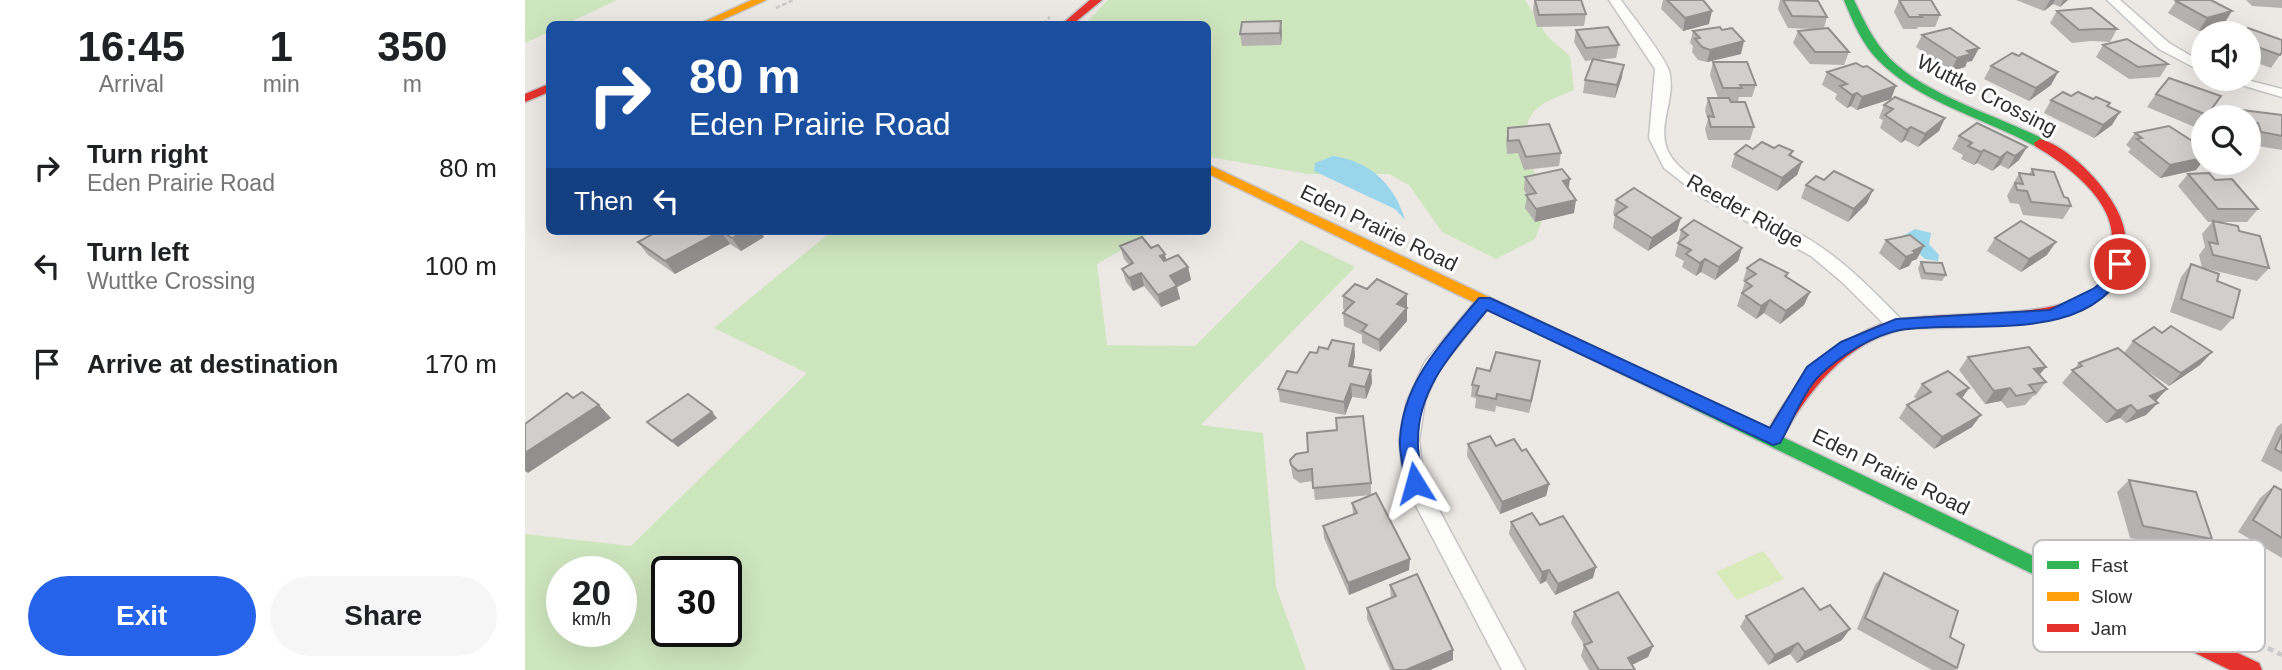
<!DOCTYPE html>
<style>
:root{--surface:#fff;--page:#f6f6f6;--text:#202124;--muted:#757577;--accent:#2563eb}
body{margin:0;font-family:Helvetica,sans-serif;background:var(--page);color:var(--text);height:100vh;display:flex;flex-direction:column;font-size:26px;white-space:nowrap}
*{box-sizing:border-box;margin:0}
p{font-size:23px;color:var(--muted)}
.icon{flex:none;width:38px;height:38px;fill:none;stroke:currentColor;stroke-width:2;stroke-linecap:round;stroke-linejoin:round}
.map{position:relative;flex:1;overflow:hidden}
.drawer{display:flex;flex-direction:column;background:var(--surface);width:525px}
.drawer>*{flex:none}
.hud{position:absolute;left:21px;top:21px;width:665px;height:214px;border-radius:10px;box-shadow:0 7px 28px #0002;background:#1a4fa0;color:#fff;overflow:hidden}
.tools{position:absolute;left:1666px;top:21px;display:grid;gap:14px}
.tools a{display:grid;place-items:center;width:70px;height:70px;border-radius:50%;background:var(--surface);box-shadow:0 7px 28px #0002;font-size:35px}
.speed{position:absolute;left:21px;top:556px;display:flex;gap:14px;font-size:35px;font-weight:700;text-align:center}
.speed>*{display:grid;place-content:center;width:91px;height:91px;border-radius:50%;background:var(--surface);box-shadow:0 7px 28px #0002;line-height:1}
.speed small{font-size:18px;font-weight:400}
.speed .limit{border:4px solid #111;border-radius:10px;background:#fff;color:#111}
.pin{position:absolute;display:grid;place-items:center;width:60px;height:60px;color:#fff;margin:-30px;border:4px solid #fff;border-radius:50%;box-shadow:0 2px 7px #0007}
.me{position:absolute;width:77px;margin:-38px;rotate:352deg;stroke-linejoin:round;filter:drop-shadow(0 0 5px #0008)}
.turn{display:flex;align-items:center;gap:24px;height:147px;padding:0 28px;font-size:32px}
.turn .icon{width:91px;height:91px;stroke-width:2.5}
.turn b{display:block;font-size:49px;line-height:60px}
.then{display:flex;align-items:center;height:66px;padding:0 28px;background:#0003;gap:14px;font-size:26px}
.eta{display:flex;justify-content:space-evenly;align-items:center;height:119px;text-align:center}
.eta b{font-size:42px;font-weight:700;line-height:49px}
.action{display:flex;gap:14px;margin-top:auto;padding:14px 28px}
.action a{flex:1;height:80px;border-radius:42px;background:var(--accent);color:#fff;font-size:28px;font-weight:700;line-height:80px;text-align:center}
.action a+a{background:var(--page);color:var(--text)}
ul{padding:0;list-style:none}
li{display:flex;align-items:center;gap:21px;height:98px;padding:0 28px}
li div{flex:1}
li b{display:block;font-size:26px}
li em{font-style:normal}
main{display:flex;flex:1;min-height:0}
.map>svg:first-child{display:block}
.green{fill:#cee6be;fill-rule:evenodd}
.pitch{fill:#d9eabb}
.water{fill:#99d6ec}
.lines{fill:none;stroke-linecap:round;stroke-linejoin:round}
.street-casing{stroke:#c5c4c5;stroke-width:3}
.fast-casing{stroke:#c5c4c5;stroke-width:3}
.slow-casing{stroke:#c5c4c5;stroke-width:3}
.jam-casing{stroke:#c5c4c5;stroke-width:3}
.path-far1{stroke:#c9c9c8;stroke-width:2.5;stroke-dasharray:4.5 2.5;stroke-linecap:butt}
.path{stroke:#c9c9c8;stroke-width:4.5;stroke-dasharray:6 4.5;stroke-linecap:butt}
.street{fill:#fcfcfb;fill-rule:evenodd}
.fast{fill:#30b455;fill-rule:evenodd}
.slow{fill:#ff9f0a;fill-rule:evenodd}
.jam{fill:#e5322d;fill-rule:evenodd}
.wall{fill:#b4b1af}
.shaded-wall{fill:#92908e}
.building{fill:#d1cecb;stroke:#92908e;stroke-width:2}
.route{fill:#2563eb;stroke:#184099;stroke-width:2}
.labels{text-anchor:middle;stroke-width:6;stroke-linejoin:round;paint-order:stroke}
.street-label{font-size:21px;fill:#2e2e2e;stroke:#fff}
.key{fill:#fff;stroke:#c0c0c0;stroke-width:2}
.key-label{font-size:19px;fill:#2e2e2e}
</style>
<main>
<section class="drawer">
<div class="eta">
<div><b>16:45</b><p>Arrival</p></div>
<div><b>1</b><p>min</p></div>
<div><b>350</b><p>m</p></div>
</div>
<ul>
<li><svg class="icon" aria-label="right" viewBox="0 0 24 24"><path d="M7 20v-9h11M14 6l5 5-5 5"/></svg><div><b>Turn right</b><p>Eden Prairie Road</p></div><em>80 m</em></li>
<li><svg class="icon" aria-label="left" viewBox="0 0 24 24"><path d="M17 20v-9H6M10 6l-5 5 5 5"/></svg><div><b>Turn left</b><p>Wuttke Crossing</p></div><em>100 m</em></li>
<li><svg class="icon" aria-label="arrive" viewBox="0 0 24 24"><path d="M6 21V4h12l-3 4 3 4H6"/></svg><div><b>Arrive at destination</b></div><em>170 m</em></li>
</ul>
<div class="action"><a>Exit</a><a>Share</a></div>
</section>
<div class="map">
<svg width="1757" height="670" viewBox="0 0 1757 670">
<rect width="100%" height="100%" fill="#ece8e4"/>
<!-- green -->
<g class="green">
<polygon points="0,0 92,0 41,24 24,24 24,32 0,43"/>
<path d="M 583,0 L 1000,0 L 1022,36 L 1045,56 L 1049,90 C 1038,95 1023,99 1014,107 C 985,128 1013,180 1023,205 L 1010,239 L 971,259 L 917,232 L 884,185 L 864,174 L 783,174 L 685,157 L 682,24 L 560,24 Z"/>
<path d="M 307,231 L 629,231 L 572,264 L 582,345 L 670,346 L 776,240 L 830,267 L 676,425 L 738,433 L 751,587 L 781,670 L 0,670 L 0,534 L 106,546 L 282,373 L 189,328 ZM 37,572 L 96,572 L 96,632 L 37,632 ZM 142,572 L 201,572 L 201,632 L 142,632 Z"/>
</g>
<!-- pitch -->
<polygon class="pitch" points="1238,551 1259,579 1212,600 1191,572"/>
<!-- water -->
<g class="water">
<path d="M 808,156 C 845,161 870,185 880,220 L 870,209 L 789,171 L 790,163 Z"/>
<polygon points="1390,229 1406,233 1404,244 1414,255 1413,261 1400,259 1376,237"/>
</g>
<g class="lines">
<!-- street casing -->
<g class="street-casing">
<g id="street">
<path d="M 1084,0 L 1096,0 C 1107,16 1139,55 1144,71 C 1153,103 1124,133 1151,163 C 1185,199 1238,213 1280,237 C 1317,258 1347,290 1377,320 L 1380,325 L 1377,330 L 1365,330 L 1317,282 L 1286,256 L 1176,197 L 1139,168 L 1124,138 L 1130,69 Z"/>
<polygon points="1582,0 1595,0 1644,43 1678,63 1678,72 1634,49"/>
<polygon points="1696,79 1718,79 1757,89 1757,97"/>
<polygon points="959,296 965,298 967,302 965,306 914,370 900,401 894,440 899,482 1000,670 977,670 879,483 874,440 882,401 900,362 953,298"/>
</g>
</g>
<!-- fast casing -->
<g class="fast-casing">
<g id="fast">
<path d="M 1319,0 L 1329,0 C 1338,19 1346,36 1359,52 C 1392,93 1472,115 1520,140 L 1520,146 L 1510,146 C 1459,118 1396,103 1354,61 C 1337,44 1328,22 1319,0 Z"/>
<polygon points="1074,350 1569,585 1572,591 1569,597 1562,600 1555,597 1068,360 1066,356 1068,352"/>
</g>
</g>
<!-- slow casing -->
<g class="slow-casing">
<g id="slow">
<polygon points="227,0 241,0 188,24 174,24"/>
<polygon points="682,164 1080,352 1082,356 1080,360 1068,360 682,173"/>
</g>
</g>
<!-- jam casing -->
<g class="jam-casing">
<g id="jam">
<polygon points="565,0 577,0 548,24 537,24"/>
<polygon points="24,84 24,92 0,102 0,94"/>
<path d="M 1515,139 C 1544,147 1579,184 1592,210 C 1600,226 1602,239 1601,257 C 1595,336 1435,325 1379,329 C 1319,342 1282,393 1254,443 L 1248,445 L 1242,443 L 1239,438 C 1265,387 1300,347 1354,325 C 1408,303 1560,332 1585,269 C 1588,262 1587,249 1587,242 C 1590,200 1542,165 1510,146 L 1509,143 Z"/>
<polygon points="1562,582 1734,663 1737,670 1705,670 1555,597 1552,591 1555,585"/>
</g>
</g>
<!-- path-far1 -->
<g class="path-far1">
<polyline points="251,8 268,0"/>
<polyline points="518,24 525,17"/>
</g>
<!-- path -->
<polyline class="path" points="1743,648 1757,655"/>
<!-- street -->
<use href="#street" class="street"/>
<!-- fast -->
<use href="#fast" class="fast"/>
<!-- slow -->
<use href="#slow" class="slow"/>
<!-- jam -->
<use href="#jam" class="jam"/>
</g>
<!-- wall -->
<g class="wall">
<polygon points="1009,0 1056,0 1061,14 1059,26 1012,27 1008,11"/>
<polygon points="1138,0 1178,0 1184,24 1158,31 1136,9"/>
<polygon points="1255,0 1286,0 1302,17 1299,28 1324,52 1319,65 1285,64 1268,43 1273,31 1287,29 1263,28 1253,9"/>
<polygon points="1374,0 1406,0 1415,15 1410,27 1393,27 1392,29 1378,29 1369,12"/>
<polygon points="1491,0 1543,0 1535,7 1528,4 1519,11"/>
<polygon points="1721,0 1757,0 1757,8 1727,6"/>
<polygon points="1651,1 1699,24 1674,31 1643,13"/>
<polygon points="1532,11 1592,29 1585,42 1566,41 1547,43 1525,23"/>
<polygon points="1051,30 1094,45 1091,58 1071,60 1097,77 1090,98 1058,93 1060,80 1067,60 1060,61 1049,42"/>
<polygon points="1168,31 1216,54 1182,62 1173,60 1167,52 1168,46 1165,43"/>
<polygon points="757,33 756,45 717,46 715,34"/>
<polygon points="1724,33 1757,52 1746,68 1724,60"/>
<polygon points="1397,35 1454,48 1447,61 1442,62 1440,67 1426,71 1391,47"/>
<polygon points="1578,45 1643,64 1635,77 1604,79 1571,57"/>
<polygon points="1188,62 1231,85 1227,97 1214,97 1213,101 1206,101 1229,127 1225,140 1183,140 1180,129 1183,119 1180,111 1183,98 1193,98 1185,75"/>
<polygon points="1466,66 1533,72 1526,85 1504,101 1459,79"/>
<polygon points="1302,72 1366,99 1332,110 1326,106 1322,108 1310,99 1312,94 1297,85"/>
<polygon points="1631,94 1696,96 1680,117 1678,117 1678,120 1672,128 1622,107"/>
<polygon points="1546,96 1583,107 1587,125 1569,138 1519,113 1526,100"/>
<polygon points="1359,105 1420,118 1414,131 1393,147 1380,140 1376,143 1355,128 1358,120 1354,118"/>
<polygon points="1717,110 1757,115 1757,150 1726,145 1724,138 1724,117 1711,117"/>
<polygon points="1452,123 1494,160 1483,169 1475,165 1467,171 1452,163 1449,165 1436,159 1438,155 1427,149 1434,136"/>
<polygon points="983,128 1036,153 1034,166 999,170 993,153 982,154 981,141"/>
<polygon points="1610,133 1678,148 1678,161 1671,170 1635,178 1603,152 1606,149 1601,145"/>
<polygon points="1249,148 1268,151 1266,156 1277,162 1272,175 1252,191 1206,167 1210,154 1228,149"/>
<polygon points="1507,169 1539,197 1546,206 1538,219 1498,215 1494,204 1485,203 1482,196 1494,173 1504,174"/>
<polygon points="1663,174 1690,180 1733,209 1722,222 1694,222 1714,231 1744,268 1732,281 1679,268 1692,281 1708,318 1696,331 1645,312 1656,277 1666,264 1677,268 1674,255 1680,247 1677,234 1687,222 1683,222 1653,186"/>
<polygon points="1000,177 1043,189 1049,213 1010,222 1000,208 1002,195 999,190"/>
<polygon points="1299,180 1342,203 1323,222 1276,198 1281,185"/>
<polygon points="1091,200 1152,231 1123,251 1088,228 1090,215 1088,213"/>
<polygon points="1156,230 1217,248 1213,261 1190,280 1176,272 1171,276 1157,267 1159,261 1150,256"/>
<polygon points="177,231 235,231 239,237 216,251 205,244 150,274 123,255 113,242"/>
<polygon points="1470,238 1522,255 1496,272 1462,251"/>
<polygon points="1361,240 1392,259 1387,261 1384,266 1374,270 1354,253"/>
<polygon points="595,246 626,248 642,260 663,267 666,280 652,287 655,299 636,307 619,286 608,291 601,282 597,269 604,265 599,259"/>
<polygon points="1396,262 1421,275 1417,281 1396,279 1393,268"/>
<polygon points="1222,268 1263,273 1262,277 1285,292 1279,305 1255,324 1239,313 1231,319 1212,306 1220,282 1218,281"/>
<polygon points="818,296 882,307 881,308 882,321 855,352 837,343 837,335 819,326 818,313 820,310 818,309"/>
<polygon points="1637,333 1687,352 1675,365 1644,386 1609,362 1631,401 1621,415 1601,423 1595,418 1581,423 1537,383 1554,363 1599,353 1608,341"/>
<polygon points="829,344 830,356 828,367 846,370 847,383 841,399 827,397 820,415 755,402 753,389 792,353 803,349"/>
<polygon points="1443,357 1514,375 1521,382 1511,395 1508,396 1500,405 1482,408 1476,401 1460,404 1434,370"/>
<polygon points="1015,361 1004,413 971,406 970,412 950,408 951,398 946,397 947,385 965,371"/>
<polygon points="1397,384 1444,388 1437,398 1447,427 1409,449 1374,418 1382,405 1392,399 1389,397"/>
<polygon points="192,418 153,447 128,428 122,422"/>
<polygon points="1757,423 1757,472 1736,461 1752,427"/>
<polygon points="812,430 846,483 846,495 790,500 788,481 775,483 768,478 765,460 783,452"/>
<polygon points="943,444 971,446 997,451 1024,484 1021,496 975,514 942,456"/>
<polygon points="1604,480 1687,539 1673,550 1605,538 1592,492"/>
<polygon points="1749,486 1757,490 1757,558 1713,532 1735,498"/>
<polygon points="827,503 884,570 824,595 799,538 798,526 828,514"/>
<polygon points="986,522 1015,525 1068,578 1030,595 1021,581 1015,584 984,534"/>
<polygon points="1359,573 1425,637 1432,668 1430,670 1407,670 1332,629 1350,585"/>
<polygon points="865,585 928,660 905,670 865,670 842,619 842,608 866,598"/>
<polygon points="1049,612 1128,646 1123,657 1107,665 1110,670 1064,670 1056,656 1059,645 1046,623"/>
<polygon points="1221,616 1317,640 1272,663 1265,654 1243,665 1215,627"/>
</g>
<!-- shaded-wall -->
<g class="shaded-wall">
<polygon points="1525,0 1530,0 1528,4 1519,11"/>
<polygon points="1538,0 1543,0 1535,7"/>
<polygon points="1187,11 1184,24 1158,31 1160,18"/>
<polygon points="1707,11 1699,24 1674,31 1682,18"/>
<polygon points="756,21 757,33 756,45 755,33"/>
<polygon points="1219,41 1216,54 1182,62 1185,50"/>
<polygon points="1454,48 1447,61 1442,62 1440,67 1426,71 1432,58 1442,51"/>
<polygon points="1099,65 1097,77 1090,98 1092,85"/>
<polygon points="1533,72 1526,85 1504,101 1511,88"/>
<polygon points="1371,86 1366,99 1332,110 1337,97"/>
<polygon points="1332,93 1326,106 1322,108 1327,95"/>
<polygon points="1595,112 1587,125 1569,138 1578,125"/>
<polygon points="1420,118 1414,131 1393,147 1400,134"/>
<polygon points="1386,127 1380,140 1376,143 1382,130"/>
<polygon points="1502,147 1494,160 1483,169 1490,156"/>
<polygon points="1459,150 1452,163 1449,165 1456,152"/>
<polygon points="1482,152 1475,165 1467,171 1475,158"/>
<polygon points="1675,153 1678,153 1678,161 1671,170 1635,178 1645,165"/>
<polygon points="1277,162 1272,175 1252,191 1257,178"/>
<polygon points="1045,179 1043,192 1038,181"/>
<polygon points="1348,190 1342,203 1323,222 1329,209"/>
<polygon points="1051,200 1049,213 1010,222 1011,209"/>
<polygon points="1156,218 1152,231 1123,251 1127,238"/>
<polygon points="196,231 205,244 150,274 140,261"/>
<polygon points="219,231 235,231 239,237 216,251 207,238"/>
<polygon points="1531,242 1522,255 1496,272 1504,259"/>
<polygon points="1399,246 1392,259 1387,261 1384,266 1374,270 1381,257 1388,251"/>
<polygon points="1217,248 1213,261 1190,280 1194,267"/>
<polygon points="640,254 643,267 635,256"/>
<polygon points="1180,259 1176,272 1171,276 1175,263"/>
<polygon points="663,267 666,280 652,287 655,299 636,307 633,295 645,276"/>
<polygon points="616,273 619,286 608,291 604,278"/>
<polygon points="1285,292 1279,305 1255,324 1261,311"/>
<polygon points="882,294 882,307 872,317 872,304"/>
<polygon points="1245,300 1239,313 1231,319 1236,306"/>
<polygon points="882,308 882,321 855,352 854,340"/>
<polygon points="829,344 830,356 825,379 824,366"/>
<polygon points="1687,352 1675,365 1644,386 1656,373"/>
<polygon points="1015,361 1013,374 1004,413 1006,401"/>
<polygon points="1521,367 1511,379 1509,369"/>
<polygon points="846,370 847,383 841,399 840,387"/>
<polygon points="826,384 827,397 820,415 819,402"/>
<polygon points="1444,388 1435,401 1432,394"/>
<polygon points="1485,388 1476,401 1460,404 1469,391"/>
<polygon points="1642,389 1630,402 1625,396"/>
<polygon points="1633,403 1621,415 1601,423 1612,411"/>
<polygon points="74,405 86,418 3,473 0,471 0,453"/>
<polygon points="1606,405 1595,418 1581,423 1592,411"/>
<polygon points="187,412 192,418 153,447 147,441"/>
<polygon points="1456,415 1447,427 1409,449 1417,437"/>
<polygon points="1024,484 1021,496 975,514 977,502"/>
<polygon points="885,559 884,570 824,595 823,583"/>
<polygon points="1071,567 1068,578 1030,595 1033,584"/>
<polygon points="1024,570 1021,581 1015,584 1017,572"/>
<polygon points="1325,629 1317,640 1272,663 1280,652"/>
<polygon points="1273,643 1265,654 1243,665 1250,655"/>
<polygon points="1128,646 1123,657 1098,669 1103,658"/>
<polygon points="928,650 928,660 905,670 881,670"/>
</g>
<!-- building -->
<g class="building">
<polygon points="1010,0 1056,0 1061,14 1014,15"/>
<polygon points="1142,0 1178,0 1187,11 1160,18"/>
<polygon points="1258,0 1293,1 1302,17 1267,16"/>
<polygon points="1374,0 1406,0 1415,15 1395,15 1397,17 1384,17"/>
<polygon points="1655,0 1686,0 1707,11 1682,18 1651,1"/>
<polygon points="1566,8 1592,29 1573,29 1554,30 1532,11"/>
<polygon points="756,21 755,33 715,34 717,22"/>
<polygon points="1083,27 1094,45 1061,48 1051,30"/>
<polygon points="1195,27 1197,30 1207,28 1219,41 1185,50 1177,47 1170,39 1175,38 1168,31"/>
<polygon points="1303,28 1324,52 1290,52 1273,31"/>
<polygon points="1425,28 1454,48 1442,51 1446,54 1432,58 1397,35"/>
<polygon points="1723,28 1757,40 1757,52 1755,55 1724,44 1724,33 1719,33"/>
<polygon points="1602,39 1643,64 1613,67 1578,45"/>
<polygon points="1487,53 1494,56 1497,53 1533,72 1511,88 1466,66"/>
<polygon points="1068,59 1099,65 1092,85 1060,80"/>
<polygon points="1188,62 1222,62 1231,85 1215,85 1217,88 1198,88"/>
<polygon points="1331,63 1338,67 1342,66 1371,86 1337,97 1332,93 1327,95 1315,86 1322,84 1302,72"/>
<polygon points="1644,78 1696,96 1682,115 1631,94"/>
<polygon points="1538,92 1546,96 1553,92 1568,99 1571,97 1585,103 1582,106 1595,112 1578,125 1526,100"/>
<polygon points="1370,97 1420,118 1400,134 1386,127 1382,130 1360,115 1368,109 1359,105"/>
<polygon points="1183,98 1204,98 1206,102 1220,102 1229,127 1186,127 1183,116 1189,117"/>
<polygon points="1717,110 1757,115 1757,136 1736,132 1733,123 1724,122 1724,117 1720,117"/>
<polygon points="1452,123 1502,147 1490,156 1482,152 1475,158 1459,150 1456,152 1443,146 1447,143 1434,136"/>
<polygon points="1024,124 1036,153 1001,157 994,140 983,141 983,128"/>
<polygon points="1644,126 1678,148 1678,153 1675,153 1678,155 1678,158 1645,165 1612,139 1617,138 1610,133"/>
<polygon points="1237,142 1249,148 1254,145 1268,151 1264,155 1277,162 1257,178 1210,154 1221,145 1228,149"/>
<polygon points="1037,169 1045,179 1038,181 1051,200 1011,209 1001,195 1011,193 1000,177"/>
<polygon points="1507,169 1529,172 1539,197 1543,198 1546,206 1506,202 1502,191 1492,190 1490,183 1498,184 1494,173 1509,175"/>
<polygon points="1309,171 1348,190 1329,209 1281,185 1291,176 1299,180"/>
<polygon points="1684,173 1690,180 1707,179 1733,209 1693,209 1663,174"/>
<polygon points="1109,188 1156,218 1127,238 1090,215 1102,207 1091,200"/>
<polygon points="1169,220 1217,248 1194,267 1180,259 1175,263 1161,254 1166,250 1153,243 1163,235 1156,230"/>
<polygon points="1496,221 1531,242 1504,259 1470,238"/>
<polygon points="1688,221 1713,226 1714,231 1735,236 1744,268 1688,255 1684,242 1693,244"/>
<polygon points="133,231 158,232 219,231 207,238 196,231 140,261 113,242"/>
<polygon points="1385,235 1399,246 1388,251 1391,253 1381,257 1361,240"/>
<polygon points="617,237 626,248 633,245 640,254 635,256 639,261 653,255 663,267 645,276 652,286 633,295 616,273 604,278 597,269 608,263 595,246"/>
<polygon points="1235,259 1263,273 1260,276 1285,292 1261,311 1245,300 1236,306 1217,293 1227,286 1220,281 1231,274 1222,268"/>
<polygon points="1396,262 1417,263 1421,275 1400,273"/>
<polygon points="1666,264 1694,274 1692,281 1715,290 1708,318 1656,299"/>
<polygon points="852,279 882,294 872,304 882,308 854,340 837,331 842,325 818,313 829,302 818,296 830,284 842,289"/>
<polygon points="1646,326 1687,352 1656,373 1608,341 1629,327 1637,333"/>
<polygon points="807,340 829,344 824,366 846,370 840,387 826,384 819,402 753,389 762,371 772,373 785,352 792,353 794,347 803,349"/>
<polygon points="1504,347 1521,367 1509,369 1521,382 1504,385 1510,392 1491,396 1485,388 1469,391 1443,357"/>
<polygon points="1593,348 1642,389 1625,396 1633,403 1612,411 1606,405 1592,411 1547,370 1557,366 1554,363"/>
<polygon points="971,352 1015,361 1006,401 972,394 971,399 951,395 954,386 947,385 952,368 965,371"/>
<polygon points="1423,371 1444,388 1432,394 1456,415 1417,437 1382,405 1406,392 1397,384"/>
<polygon points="57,392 74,405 0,453 0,424 42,393 48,398"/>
<polygon points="163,394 187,412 147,441 122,422"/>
<polygon points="838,416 846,483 788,488 787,469 773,471 766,465 765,460 771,454 783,452 782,433 812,430 811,418"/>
<polygon points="1757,434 1757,453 1750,449"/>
<polygon points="965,436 971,446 989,439 997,451 1001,449 1024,484 977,502 943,444"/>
<polygon points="1604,480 1671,492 1687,539 1618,526"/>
<polygon points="1749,486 1757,490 1757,538 1728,520"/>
<polygon points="851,493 885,559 823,583 798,526 832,513 827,503"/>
<polygon points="1007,513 1015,525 1038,516 1071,567 1033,584 1024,570 1017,572 986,522"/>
<polygon points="1359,573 1433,611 1425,637 1439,645 1432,668 1340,618"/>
<polygon points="892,574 928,650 881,670 869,670 842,608 871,596 865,585"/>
<polygon points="1278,588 1295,610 1305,605 1325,629 1280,652 1273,643 1250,655 1221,616"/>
<polygon points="1093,592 1128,646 1103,658 1110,670 1074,670 1059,645 1067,642 1049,612"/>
</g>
<!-- route -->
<path class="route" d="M 1595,259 L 1603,264 C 1565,348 1447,319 1375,330 C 1348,335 1315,356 1296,374 C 1280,388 1266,424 1255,443 L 1248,445 L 962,310 C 930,349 893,387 893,440 C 892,454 897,469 899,483 L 890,491 L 880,483 C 879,469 874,453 875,439 C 878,381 919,340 954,298 L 965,298 L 1245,428 L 1282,367 L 1316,342 L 1371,319 L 1525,310 L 1568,289 L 1581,279 L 1590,261 Z"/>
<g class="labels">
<!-- street labels -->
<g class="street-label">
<text transform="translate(1462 95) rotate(27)" y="7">Wuttke Crossing</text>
<text transform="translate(1220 211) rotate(29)" y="7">Reeder Ridge</text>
<text transform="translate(854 228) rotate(26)" y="7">Eden Prairie Road</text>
<text transform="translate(1366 472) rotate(26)" y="7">Eden Prairie Road</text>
</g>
</g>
<!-- legend -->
<rect x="1508" y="540" width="232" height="112" rx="10" class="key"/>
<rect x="1522" y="561" width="32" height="8" fill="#30b455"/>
<rect x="1522" y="592" width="32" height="9" fill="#ff9f0a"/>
<rect x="1522" y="624" width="32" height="8" fill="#e5322d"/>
<g class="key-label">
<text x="1566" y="572">Fast</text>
<text x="1566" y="603">Slow</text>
<text x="1566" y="635">Jam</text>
</g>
</svg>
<div class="tools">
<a><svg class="icon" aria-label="sound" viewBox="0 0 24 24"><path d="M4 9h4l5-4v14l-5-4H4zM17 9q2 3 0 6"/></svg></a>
<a><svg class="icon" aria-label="search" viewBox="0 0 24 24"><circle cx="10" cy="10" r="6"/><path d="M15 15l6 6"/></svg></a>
</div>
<div class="speed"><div>20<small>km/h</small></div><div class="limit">30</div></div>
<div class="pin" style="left:1595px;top:264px;background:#d93025"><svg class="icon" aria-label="arrive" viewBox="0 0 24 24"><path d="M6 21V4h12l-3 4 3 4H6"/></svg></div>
<svg class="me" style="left:890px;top:483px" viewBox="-20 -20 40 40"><path d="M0-17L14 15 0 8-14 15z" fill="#2563eb" stroke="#fff" stroke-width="4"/></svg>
<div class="hud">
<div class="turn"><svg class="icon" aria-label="right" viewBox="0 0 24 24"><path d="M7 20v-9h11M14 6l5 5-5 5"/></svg><div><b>80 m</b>Eden Prairie Road</div></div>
<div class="then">Then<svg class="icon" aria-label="left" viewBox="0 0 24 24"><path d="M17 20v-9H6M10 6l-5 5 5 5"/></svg></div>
</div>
</div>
</main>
